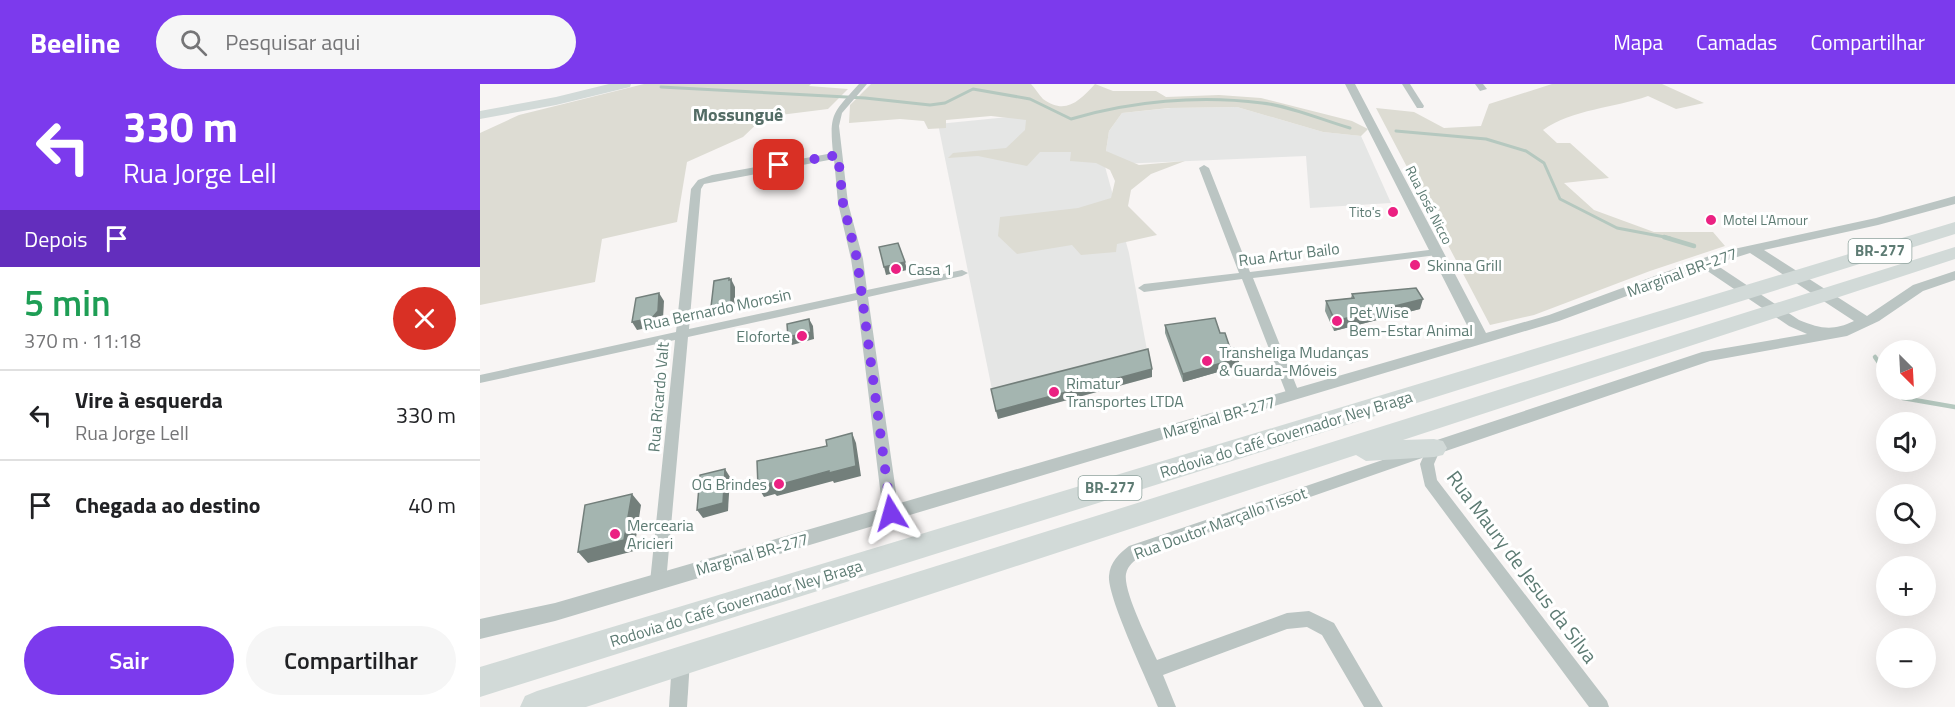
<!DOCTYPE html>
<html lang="pt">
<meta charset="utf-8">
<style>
:root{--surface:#fff;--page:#f6f6f6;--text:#202124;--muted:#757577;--line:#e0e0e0;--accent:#7c3aed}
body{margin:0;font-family:"Titillium Web",sans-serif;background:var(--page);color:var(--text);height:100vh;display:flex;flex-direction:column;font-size:22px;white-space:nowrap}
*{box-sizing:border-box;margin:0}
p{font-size:20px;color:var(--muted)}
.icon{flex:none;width:33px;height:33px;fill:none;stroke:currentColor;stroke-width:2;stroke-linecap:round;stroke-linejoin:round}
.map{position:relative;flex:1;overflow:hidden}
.panel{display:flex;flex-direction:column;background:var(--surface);width:480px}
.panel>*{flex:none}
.top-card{background:#7c3aed;color:#fff;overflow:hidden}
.needle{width:39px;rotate:156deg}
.tools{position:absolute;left:1396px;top:256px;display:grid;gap:12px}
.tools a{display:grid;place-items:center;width:60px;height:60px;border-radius:50%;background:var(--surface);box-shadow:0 6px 24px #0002;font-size:30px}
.pin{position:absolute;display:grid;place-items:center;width:51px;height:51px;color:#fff;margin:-26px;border-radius:12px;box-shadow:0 3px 9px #0006}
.me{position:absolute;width:66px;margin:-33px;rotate:352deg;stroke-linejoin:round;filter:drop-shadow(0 0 4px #0008)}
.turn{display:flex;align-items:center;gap:21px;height:126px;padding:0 24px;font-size:27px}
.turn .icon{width:78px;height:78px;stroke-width:2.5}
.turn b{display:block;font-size:42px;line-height:51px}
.then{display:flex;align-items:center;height:57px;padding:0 24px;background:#0003;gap:12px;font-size:22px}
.round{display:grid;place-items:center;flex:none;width:63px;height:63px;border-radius:32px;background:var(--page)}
.summary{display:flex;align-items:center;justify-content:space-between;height:102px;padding:0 24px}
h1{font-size:36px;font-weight:600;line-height:45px;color:#1e9e55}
.button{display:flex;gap:12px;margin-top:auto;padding:12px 24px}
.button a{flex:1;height:69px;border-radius:36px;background:var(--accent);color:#fff;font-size:24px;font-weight:600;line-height:69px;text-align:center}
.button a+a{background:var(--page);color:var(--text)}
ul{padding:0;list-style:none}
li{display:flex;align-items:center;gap:18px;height:90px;padding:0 24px;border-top:2px solid var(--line)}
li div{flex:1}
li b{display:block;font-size:22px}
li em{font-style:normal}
header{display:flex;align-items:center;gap:36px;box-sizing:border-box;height:84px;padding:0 30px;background:var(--accent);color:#fff}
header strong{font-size:28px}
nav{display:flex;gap:33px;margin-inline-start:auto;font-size:21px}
.search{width:420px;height:54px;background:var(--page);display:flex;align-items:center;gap:15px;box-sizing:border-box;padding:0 21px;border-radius:33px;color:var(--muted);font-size:22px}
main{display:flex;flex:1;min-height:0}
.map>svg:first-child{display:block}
.built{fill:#e5e6e5}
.green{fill:#dddcd3}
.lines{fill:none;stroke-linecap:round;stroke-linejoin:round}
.stream-far1{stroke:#b5c8bf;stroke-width:3}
.stream{stroke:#b5c8bf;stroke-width:4.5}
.minor{fill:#bbc5c3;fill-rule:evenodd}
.tertiary{fill:#bbc5c3;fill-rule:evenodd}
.primary{fill:#d2dad8;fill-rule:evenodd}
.motorway{fill:#d2dad8;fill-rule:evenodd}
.wall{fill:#8d9c97}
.shaded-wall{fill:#737f7b}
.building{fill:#a4b5b0;stroke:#737f7b;stroke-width:1.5}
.route{stroke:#7c3aed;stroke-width:10;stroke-dasharray:0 18}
.poi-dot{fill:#eb2182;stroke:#fff;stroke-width:2}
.labels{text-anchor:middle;stroke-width:6;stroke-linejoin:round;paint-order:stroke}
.far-street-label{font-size:14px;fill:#5d7b73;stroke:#fff}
.far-poi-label{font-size:14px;fill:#5d7b73;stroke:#fff;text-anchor:end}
.shield{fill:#fff;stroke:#8ea39d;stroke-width:1.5}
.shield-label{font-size:15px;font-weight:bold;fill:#5d7b73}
.street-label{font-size:16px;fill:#5d7b73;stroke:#fff}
.poi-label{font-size:16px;fill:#5d7b73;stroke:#fff;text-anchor:start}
.far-district-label{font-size:18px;font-weight:bold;fill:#536c65;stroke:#fff}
.near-street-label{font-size:20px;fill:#5d7b73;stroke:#fff}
</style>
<header>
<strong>Beeline</strong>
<div class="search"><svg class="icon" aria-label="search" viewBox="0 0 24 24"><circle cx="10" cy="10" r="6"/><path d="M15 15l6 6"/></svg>Pesquisar aqui</div>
<nav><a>Mapa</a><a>Camadas</a><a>Compartilhar</a></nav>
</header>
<main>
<section class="panel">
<div class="top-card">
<div class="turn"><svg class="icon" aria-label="left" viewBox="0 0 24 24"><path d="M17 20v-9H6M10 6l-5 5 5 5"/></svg><div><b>330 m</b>Rua Jorge Lell</div></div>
<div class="then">Depois<svg class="icon" aria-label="arrive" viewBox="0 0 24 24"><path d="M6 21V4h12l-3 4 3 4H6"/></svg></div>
</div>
<div class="summary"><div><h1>5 min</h1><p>370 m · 11:18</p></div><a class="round" style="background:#d93025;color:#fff"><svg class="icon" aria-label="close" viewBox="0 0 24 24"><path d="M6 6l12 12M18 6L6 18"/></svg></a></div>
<ul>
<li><svg class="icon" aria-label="left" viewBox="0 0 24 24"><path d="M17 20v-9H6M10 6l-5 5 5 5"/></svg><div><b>Vire à esquerda</b><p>Rua Jorge Lell</p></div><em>330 m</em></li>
<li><svg class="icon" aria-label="arrive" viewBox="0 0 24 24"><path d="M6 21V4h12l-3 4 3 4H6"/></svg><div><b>Chegada ao destino</b></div><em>40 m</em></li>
</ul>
<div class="button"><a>Sair</a><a>Compartilhar</a></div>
</section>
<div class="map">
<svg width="1475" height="623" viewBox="0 0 1475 623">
<rect width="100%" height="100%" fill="#f8f5f4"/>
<!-- built -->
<g class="built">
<polygon points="757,23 843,48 881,52 911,119 830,124 826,72 639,80 626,67 629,47 642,29 691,24"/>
<polygon points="609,25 649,169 672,293 518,335 458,40"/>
</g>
<!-- green -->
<g class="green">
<polygon points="164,0 331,0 329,2 368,5 348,25 284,33 263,53 207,78 197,138 122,155 115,198 0,221 0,49 39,31"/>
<path d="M 391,0 L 551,0 C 555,4 559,11 563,15 C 586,32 600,16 615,0 L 633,7 L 676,7 L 686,13 L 739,11 L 781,14 L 872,37 L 888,45 L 881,52 L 843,48 L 757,23 L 689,24 L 642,29 L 629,47 L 626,67 L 659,81 L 705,77 L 671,90 L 651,106 L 648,122 L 677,151 L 637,160 L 636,168 L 601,171 L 592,161 L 537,170 L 518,152 L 520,133 L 598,124 L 631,114 L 635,97 L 630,86 L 616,79 L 590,77 L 591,68 L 560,68 L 547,82 L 498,72 L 468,74 L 473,69 L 526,64 L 545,46 L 546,36 L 511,32 L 466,36 L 466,44 L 448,45 L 444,37 L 420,35 L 369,39 L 370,21 Z"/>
<path d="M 1072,0 L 1182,0 L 1224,19 L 1196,25 L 1168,12 C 1134,24 1093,25 1063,46 L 1077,59 L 1090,59 L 1129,94 L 1084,99 L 1114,126 L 1174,148 L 1233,148 L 1245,162 L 1170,187 L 1054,231 L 1010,241 L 896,24 L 934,28 L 964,44 L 1001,42 L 1009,20 Z"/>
</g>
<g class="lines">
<!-- stream-far1 -->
<g class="stream-far1">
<path d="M 181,3 L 385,14 L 450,21 L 465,19 L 493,5 L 550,15 L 591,35 C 651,17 719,11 782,19 C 810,22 842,36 870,44"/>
<polyline points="916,47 1006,55 1046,67 1064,79 1080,115 1137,144 1190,154"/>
</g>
<!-- stream -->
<g class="stream">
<polyline points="1184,153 1214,162"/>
<polyline points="1395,273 1407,290"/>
<polyline points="1418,306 1423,314 1475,323"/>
</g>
<!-- minor -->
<g class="minor">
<path d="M 379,0 L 387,0 L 362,29 L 359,42 L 368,119 L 383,175 L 387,206 L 482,186 L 488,189 L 482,192 L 388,213 L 419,429 L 416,433 L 411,435 L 406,433 L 403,429 L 377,216 L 208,253 L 186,498 L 184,503 L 178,505 L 172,503 L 170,498 L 195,256 L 0,299 L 0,291 L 196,248 L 211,105 L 218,96 L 232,91 L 353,69 C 349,29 353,29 379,0 ZM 354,75 L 358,119 L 371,175 L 376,209 L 209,245 L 221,105 L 224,100 Z"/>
<polygon points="922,0 930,0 944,22 943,24 937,24"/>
<polygon points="995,0 1003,0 1007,5 1000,7"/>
<polygon points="724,81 729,84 770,188 957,165 963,168 957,171 773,194 820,311 818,314 808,314 762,195 664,208 658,204 664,200 759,189 719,84"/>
<path d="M 954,359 L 959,360 L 961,364 L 954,380 L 957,396 L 1127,617 L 1129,623 L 1109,623 L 945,402 L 940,380 L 944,371 L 942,374 L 661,472 C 654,477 648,481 646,490 C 643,507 669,558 677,576 L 807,529 L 829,527 L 854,539 L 903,623 L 884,623 L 842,551 L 827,543 L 807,545 L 683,591 L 696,623 L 678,623 C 668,598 627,513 629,492 C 630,478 639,470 649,462 L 932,366 L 942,366 L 944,370 L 949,360 Z"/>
<polygon points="201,569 207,571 210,577 207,623 189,623 192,577 195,571"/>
</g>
<!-- tertiary -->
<path class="tertiary" d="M 865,0 L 875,0 L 1006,249 L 1069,231 L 1240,168 L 1396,134 L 1475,112 L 1475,120 L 1398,141 L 1284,166 L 1387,232 L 1433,201 L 1475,187 L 1475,196 L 1443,207 L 1399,237 L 1367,252 L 1230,277 L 960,369 L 954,371 L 948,369 L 945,364 L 948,359 L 1222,268 L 1327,250 L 1309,242 L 1223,184 L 1079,237 L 75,537 L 0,555 L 0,535 L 75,519 L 993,253 ZM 1270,169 L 1374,237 C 1353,247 1341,245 1319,236 L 1235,180 Z"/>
<!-- primary -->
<polygon class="primary" points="129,0 151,0 150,3 76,21 0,35 0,27 76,13"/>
<!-- motorway -->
<g class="motorway">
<polygon points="1475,138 1475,150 0,613 0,583"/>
<polygon points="1475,163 1475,175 923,356 954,355 963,357 967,364 963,371 954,373 886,377 876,371 106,623 40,623 45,612 57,607"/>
</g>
</g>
<!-- wall -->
<g class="wall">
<polygon points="872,210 940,225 854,247 845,227 846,217 871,214"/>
<polygon points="685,241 740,249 750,264 759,274 759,282 703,298 685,249"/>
</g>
<!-- shaded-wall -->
<g class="shaded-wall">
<polygon points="425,178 427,186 406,191 404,183"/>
<polygon points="249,194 251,198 251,195 255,203 255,227 235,231 231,223 249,196"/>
<polygon points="179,209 184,217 183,235 177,242 157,246 152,238"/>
<polygon points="943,215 940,225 854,247 855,237"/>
<polygon points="329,235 333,242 334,255 312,261 308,253"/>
<polygon points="759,274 759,282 703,298 703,290"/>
<polygon points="672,285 672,293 518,335 516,327"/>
<polygon points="372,349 376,359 381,392 354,399 353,397 297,412 295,410 284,413 278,403"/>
<polygon points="245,385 250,393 248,427 223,434 217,426"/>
<polygon points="152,410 161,421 154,467 108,479 98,468"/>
</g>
<!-- building -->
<g class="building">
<polygon points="418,159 425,178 404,183 399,163"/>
<polygon points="249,194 249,196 251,195 251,219 231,223 234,197"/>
<polygon points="936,204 943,215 855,237 846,217 874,214 872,210"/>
<polygon points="179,209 178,227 172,234 152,238 156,214"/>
<polygon points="735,234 740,249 745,249 750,264 756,264 759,274 703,290 685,241"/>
<polygon points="329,235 331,248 308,253 307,240"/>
<polygon points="668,265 672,285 516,327 511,305"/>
<polygon points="372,349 376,382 349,389 349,387 291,403 291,399 278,403 277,377 347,362 346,356"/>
<polygon points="245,385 243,419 217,426 220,391"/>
<polygon points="152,410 144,456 98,468 105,421"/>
</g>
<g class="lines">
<!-- route -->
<polyline class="route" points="299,81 358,71 363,119 377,175 411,429"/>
</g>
<!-- markers -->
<g class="poi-dot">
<circle cx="913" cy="128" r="6"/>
<circle cx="1231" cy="136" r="6"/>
<circle cx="935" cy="181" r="6"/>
<circle cx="416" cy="185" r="6"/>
<circle cx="857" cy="237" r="6"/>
<circle cx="322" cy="252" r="6"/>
<circle cx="727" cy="277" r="6"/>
<circle cx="574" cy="308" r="6"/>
<circle cx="299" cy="400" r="6"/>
<circle cx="135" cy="450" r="6"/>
</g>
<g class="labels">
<!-- far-street labels -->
<g class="far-street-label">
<text transform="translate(949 121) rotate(63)" y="5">Rua José Nicco</text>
</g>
<!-- far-poi labels -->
<g class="far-poi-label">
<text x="901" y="133">Tito's</text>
<text x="1243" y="141" text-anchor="start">Motel L'Amour</text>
</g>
<!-- shield labels -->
<g class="shield">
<rect x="1368.5" y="155" width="63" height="24" rx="4.5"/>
<rect x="598.5" y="392" width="63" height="24" rx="4.5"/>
</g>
<g class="shield-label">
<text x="1400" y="172">BR-277</text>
<text x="630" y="409">BR-277</text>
</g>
<!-- street labels -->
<g class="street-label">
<text transform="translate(809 170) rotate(-7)" y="6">Rua Artur Bailo</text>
<text transform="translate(1202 188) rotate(-20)" y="6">Marginal BR-277</text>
<text transform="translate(237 225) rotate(-12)" y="6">Rua Bernardo Morosin</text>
<text transform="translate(178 313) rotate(-85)" y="6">Rua Ricardo Valt</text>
<text transform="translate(739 333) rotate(-16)" y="6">Marginal BR-277</text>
<text transform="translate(806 350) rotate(-17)" y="6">Rodovia do Café Governador Ney Braga</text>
<text transform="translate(740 439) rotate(-20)" y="6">Rua Doutor Marçallo Tissot</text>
<text transform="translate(272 470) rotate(-16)" y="6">Marginal BR-277</text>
<text transform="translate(256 519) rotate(-17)" y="6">Rodovia do Café Governador Ney Braga</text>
</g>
<!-- poi labels -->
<g class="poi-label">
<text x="947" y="187">Skinna Grill</text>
<text x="428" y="191">Casa 1</text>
<text x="869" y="234">Pet Wise<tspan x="869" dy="18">Bem-Estar Animal</tspan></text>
<text x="310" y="258" text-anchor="end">Eloforte</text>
<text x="739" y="274">Transheliga Mudanças<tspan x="739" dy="18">&amp; Guarda-Móveis</tspan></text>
<text x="586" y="305">Rimatur<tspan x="586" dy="18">Transportes LTDA</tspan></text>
<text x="287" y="406" text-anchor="end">OG Brindes</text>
<text x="147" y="447">Mercearia<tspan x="147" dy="18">Aricieri</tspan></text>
</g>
<!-- far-district labels -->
<g class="far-district-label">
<text x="258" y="37">Mossunguê</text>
</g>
<!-- near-street labels -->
<g class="near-street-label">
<text transform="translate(1042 483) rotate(53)" y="7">Rua Maury de Jesus da Silva</text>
</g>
</g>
</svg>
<div class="tools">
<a><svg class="needle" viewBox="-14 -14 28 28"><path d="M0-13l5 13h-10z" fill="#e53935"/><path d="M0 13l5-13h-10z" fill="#757577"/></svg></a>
<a><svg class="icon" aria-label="sound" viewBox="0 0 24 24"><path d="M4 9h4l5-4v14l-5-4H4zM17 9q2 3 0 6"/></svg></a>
<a><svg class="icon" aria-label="search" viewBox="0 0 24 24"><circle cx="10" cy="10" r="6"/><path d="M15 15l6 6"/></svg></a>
<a>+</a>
<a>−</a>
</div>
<div class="pin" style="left:299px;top:81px;background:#d93025"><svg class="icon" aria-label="arrive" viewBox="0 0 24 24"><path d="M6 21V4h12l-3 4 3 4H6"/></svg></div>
<svg class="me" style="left:411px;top:429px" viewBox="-20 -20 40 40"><path d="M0-17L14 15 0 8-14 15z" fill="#7c3aed" stroke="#fff" stroke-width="4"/></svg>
</div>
</main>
